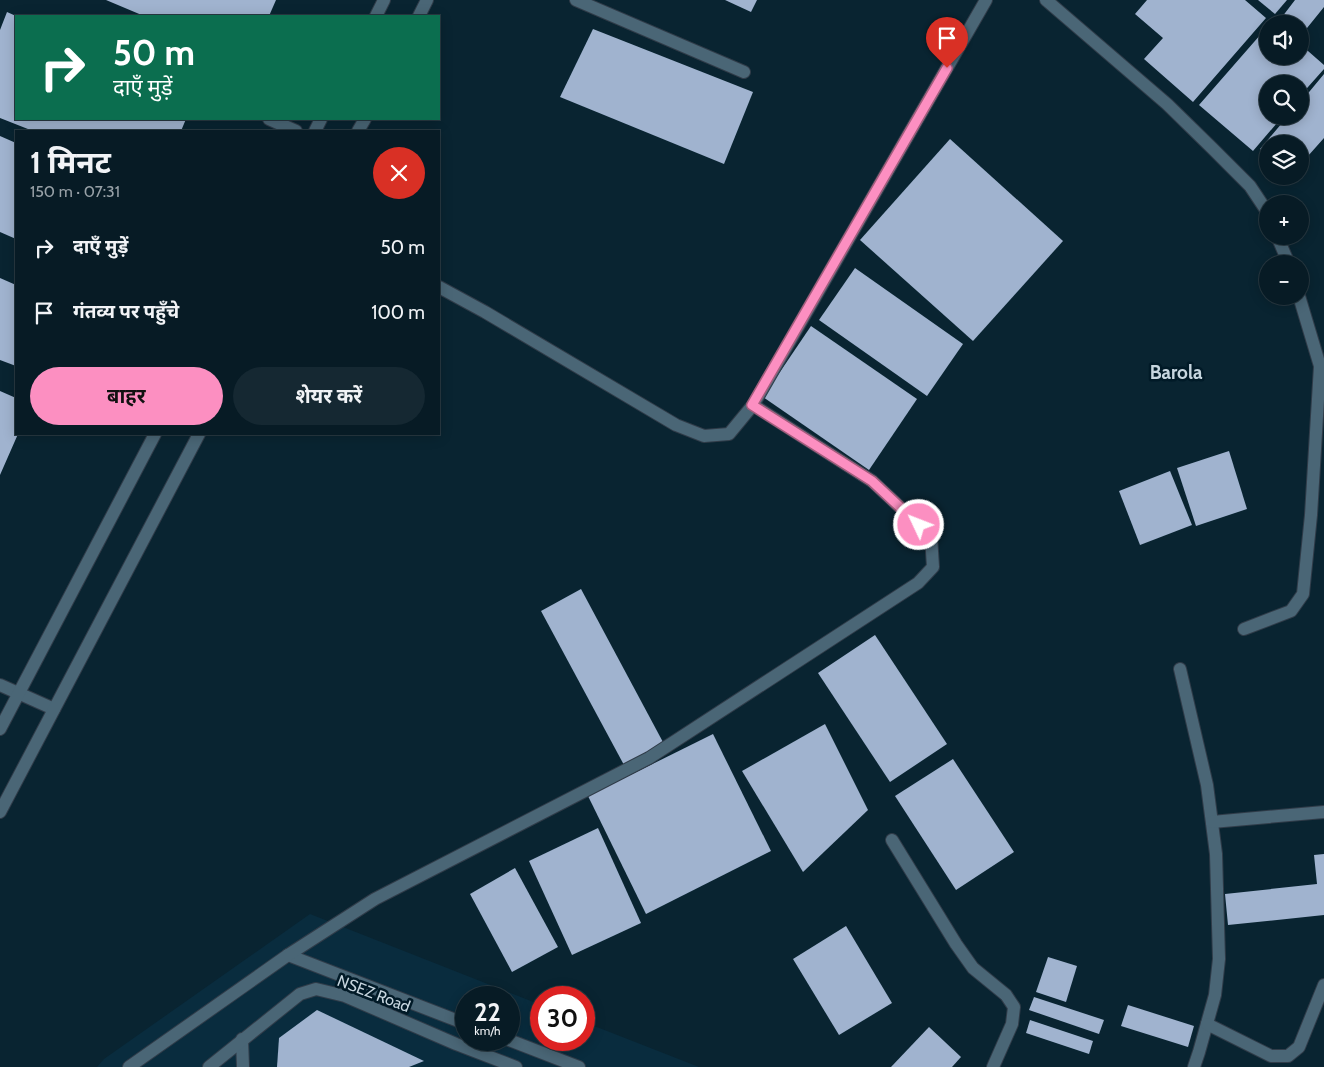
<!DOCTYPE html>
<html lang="hi">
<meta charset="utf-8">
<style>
:root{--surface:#071b25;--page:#152832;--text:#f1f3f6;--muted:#98a1a7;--line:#283942;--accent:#fc8fc1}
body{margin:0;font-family:Cabin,"Noto Sans Devanagari",sans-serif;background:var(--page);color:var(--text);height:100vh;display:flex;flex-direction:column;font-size:19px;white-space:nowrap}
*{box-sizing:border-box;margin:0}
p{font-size:16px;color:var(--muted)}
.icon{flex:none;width:28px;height:28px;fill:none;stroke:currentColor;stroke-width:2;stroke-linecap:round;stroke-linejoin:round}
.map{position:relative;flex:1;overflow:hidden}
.side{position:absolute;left:15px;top:130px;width:425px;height:305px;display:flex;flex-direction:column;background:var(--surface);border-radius:0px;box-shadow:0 2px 12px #0003,0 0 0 1px var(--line)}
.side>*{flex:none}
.top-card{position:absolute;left:15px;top:15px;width:425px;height:105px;border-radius:0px;box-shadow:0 2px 12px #0003,0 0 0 1px var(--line);background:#0b6e4f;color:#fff;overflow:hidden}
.buttons{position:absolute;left:1259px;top:15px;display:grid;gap:10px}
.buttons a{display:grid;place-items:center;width:50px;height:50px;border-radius:50%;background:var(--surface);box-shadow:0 2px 12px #0003,0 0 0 1px var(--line);font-size:25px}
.speed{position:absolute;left:455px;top:986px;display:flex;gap:10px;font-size:25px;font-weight:700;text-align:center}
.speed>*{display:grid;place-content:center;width:65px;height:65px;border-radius:50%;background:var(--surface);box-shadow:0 2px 12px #0003,0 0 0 1px var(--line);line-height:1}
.speed small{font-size:12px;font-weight:400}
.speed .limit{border:8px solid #d22;background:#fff;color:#111}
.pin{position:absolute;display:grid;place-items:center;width:42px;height:42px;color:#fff;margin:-51px -21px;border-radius:50% 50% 50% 0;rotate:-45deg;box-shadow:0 0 5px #0007}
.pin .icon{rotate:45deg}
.me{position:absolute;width:55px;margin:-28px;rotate:313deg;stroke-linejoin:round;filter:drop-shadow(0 0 4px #0008)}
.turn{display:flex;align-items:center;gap:18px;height:105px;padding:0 15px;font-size:22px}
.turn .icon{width:65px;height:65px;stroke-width:2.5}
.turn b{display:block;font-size:35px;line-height:42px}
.round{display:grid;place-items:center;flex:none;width:52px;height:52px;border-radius:26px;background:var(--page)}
.head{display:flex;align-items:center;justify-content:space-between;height:85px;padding:0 15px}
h1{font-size:30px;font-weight:700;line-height:38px}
.cta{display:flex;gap:10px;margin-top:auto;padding:10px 15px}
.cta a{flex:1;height:58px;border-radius:30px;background:var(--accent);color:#111;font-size:20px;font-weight:700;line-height:58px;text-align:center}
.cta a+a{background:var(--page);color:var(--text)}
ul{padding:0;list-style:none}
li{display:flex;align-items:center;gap:15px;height:65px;padding:0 15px}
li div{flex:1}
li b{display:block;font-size:19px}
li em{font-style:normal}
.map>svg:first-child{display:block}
.built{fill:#092c3e;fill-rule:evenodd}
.building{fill:#a0b3cf}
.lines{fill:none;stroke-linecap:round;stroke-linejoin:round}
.minor-casing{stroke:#303c49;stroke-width:14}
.minor{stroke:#4a6676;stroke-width:12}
.route-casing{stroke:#a45d7d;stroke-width:12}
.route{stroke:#fc8fc1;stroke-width:9}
.labels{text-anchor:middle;stroke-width:5;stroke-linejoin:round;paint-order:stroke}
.street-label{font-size:16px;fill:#c7d6df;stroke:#011a27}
.quarter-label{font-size:19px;font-weight:bold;fill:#c7d6df;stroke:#011a27}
</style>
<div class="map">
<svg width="1324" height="1067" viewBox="0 0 1324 1067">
<rect width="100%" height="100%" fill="#092431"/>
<!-- built -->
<path class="built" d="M 310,914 L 541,1005 L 541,1040 L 584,1040 L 584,1022 L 699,1067 L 97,1067 L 104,1059 ZM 466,998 L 509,998 L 509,1040 L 466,1040 Z"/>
<!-- building -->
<g class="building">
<polygon points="106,0 276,0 269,16 144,16"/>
<polygon points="725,0 757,0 751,12"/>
<polygon points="1147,0 1245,0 1266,18 1193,102 1144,59 1163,38 1135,14"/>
<polygon points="1258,0 1287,0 1275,14"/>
<polygon points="1295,0 1324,0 1324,7 1303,33 1300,31 1300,24 1291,24 1282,17"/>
<polygon points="7,12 16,16 16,119 186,119 181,131 33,131 0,118 0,30"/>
<polygon points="1268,26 1268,56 1300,56 1300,44 1324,65 1324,69 1300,96 1300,84 1268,84 1268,116 1283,116 1253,151 1199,105"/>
<polygon points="593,29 753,92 724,164 560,97"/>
<polygon points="1324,74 1324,138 1300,165 1300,144 1268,144 1268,156 1260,149 1288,116 1300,116 1300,103"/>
<polygon points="0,136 16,143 16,239 0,232"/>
<polygon points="950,139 1063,241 973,341 860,240"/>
<polygon points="855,268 963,344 927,396 819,320"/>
<polygon points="0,278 16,285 16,366 0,360"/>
<polygon points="811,326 917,399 869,470 763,397"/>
<polygon points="0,391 16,398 16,434 18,434 0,475"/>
<polygon points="1229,451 1247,509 1196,526 1177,468"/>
<polygon points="1170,471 1192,525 1140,545 1119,491"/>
<polygon points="581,589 664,744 624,765 541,611"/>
<polygon points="875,635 947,744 890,782 818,673"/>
<polygon points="825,724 868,810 803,872 742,771"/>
<polygon points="713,734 771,851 646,914 588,796"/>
<polygon points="953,759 1014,852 956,890 895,796"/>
<polygon points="598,828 641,923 572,955 529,861"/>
<polygon points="1324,854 1324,915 1228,925 1225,894 1317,884 1314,855"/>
<polygon points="515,868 558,947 512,972 470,894"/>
<polygon points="846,926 892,1003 839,1035 793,959"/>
<polygon points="1048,957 1077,966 1066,1002 1036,992"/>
<polygon points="1034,997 1104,1020 1099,1034 1029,1010"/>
<polygon points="1128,1005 1194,1026 1188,1047 1121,1026"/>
<polygon points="317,1010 424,1061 409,1067 277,1067 279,1038"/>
<polygon points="1030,1020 1093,1041 1089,1054 1026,1033"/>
<polygon points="929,1027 961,1057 952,1067 891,1067"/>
</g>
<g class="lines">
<!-- minor casing -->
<g class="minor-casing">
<g id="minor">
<polyline points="576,0 744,72"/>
<polyline points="1046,0 1167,104 1212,148 1250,186 1268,213"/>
<polyline points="376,16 384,0"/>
<polyline points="419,16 427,0"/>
<polyline points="269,119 296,131"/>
<polyline points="315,131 321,119"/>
<polyline points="358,131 365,119"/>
<polyline points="1277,236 1289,264"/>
<polyline points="439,287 485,312 676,425 704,436 729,434 753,405 986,0"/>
<polyline points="1244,629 1291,611 1303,594 1311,515 1320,366 1299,296"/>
<polyline points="1180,669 1207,785 1216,854 1219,959 1215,995 1199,1052 1194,1067"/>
<polyline points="0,685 54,709"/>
<polyline points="0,729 155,434"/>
<polyline points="0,812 199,434"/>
<polyline points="1212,822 1324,812"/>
<polyline points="892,840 956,944 973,968 1006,995 1014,1007 1012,1024 993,1067"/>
<polyline points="288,955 466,1024"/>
<polyline points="1207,1024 1271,1056 1288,1056 1299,1047 1324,985"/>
<polyline points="242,1039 243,1067"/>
<polyline points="509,1040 579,1067"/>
<polyline points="129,1067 288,955 375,899 649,758 918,583 933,567 931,536 872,481 753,405"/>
<polyline points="209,1067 300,994 316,989 345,996 456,1044 516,1067"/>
</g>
</g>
<!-- minor -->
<use href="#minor" class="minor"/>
</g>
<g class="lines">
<!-- route casing -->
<g class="route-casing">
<polyline id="route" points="919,525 872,481 752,405 947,68"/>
</g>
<!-- route -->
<use href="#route" class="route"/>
</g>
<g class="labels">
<!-- street labels -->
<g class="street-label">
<text transform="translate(374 993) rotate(21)" y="6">NSEZ Road</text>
</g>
<!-- quarter labels -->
<g class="quarter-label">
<text x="1176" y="379">Barola</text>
</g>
</g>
</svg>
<div class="buttons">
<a><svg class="icon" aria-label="sound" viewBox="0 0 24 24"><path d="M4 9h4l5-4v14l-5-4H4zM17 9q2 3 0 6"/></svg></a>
<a><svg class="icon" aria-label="search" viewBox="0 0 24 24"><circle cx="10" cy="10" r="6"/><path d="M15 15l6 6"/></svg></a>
<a><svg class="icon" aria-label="layers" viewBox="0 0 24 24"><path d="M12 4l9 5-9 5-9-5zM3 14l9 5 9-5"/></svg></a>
<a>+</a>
<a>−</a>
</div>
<div class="speed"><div>22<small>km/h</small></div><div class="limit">30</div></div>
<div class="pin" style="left:947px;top:68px;background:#d93025"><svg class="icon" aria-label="arrive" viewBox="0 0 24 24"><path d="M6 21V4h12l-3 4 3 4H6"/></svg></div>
<svg class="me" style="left:919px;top:525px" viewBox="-20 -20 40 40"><circle r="17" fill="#fc8fc1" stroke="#fff" stroke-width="3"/><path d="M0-11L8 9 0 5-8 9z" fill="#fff"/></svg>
<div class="top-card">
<div class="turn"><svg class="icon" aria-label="right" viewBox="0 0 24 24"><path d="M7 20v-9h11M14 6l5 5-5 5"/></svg><div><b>50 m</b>दाएँ मुड़ें</div></div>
</div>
<section class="side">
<div class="head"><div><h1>1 मिनट</h1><p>150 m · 07:31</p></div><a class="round" style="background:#d93025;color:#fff"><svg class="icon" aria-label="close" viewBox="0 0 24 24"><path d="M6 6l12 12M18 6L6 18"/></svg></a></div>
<ul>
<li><svg class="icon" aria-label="right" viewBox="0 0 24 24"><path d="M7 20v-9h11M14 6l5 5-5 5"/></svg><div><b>दाएँ मुड़ें</b></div><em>50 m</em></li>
<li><svg class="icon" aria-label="arrive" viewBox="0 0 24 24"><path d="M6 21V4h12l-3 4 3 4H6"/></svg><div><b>गंतव्य पर पहुँचे</b></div><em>100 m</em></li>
</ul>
<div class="cta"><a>बाहर</a><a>शेयर करें</a></div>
</section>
</div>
